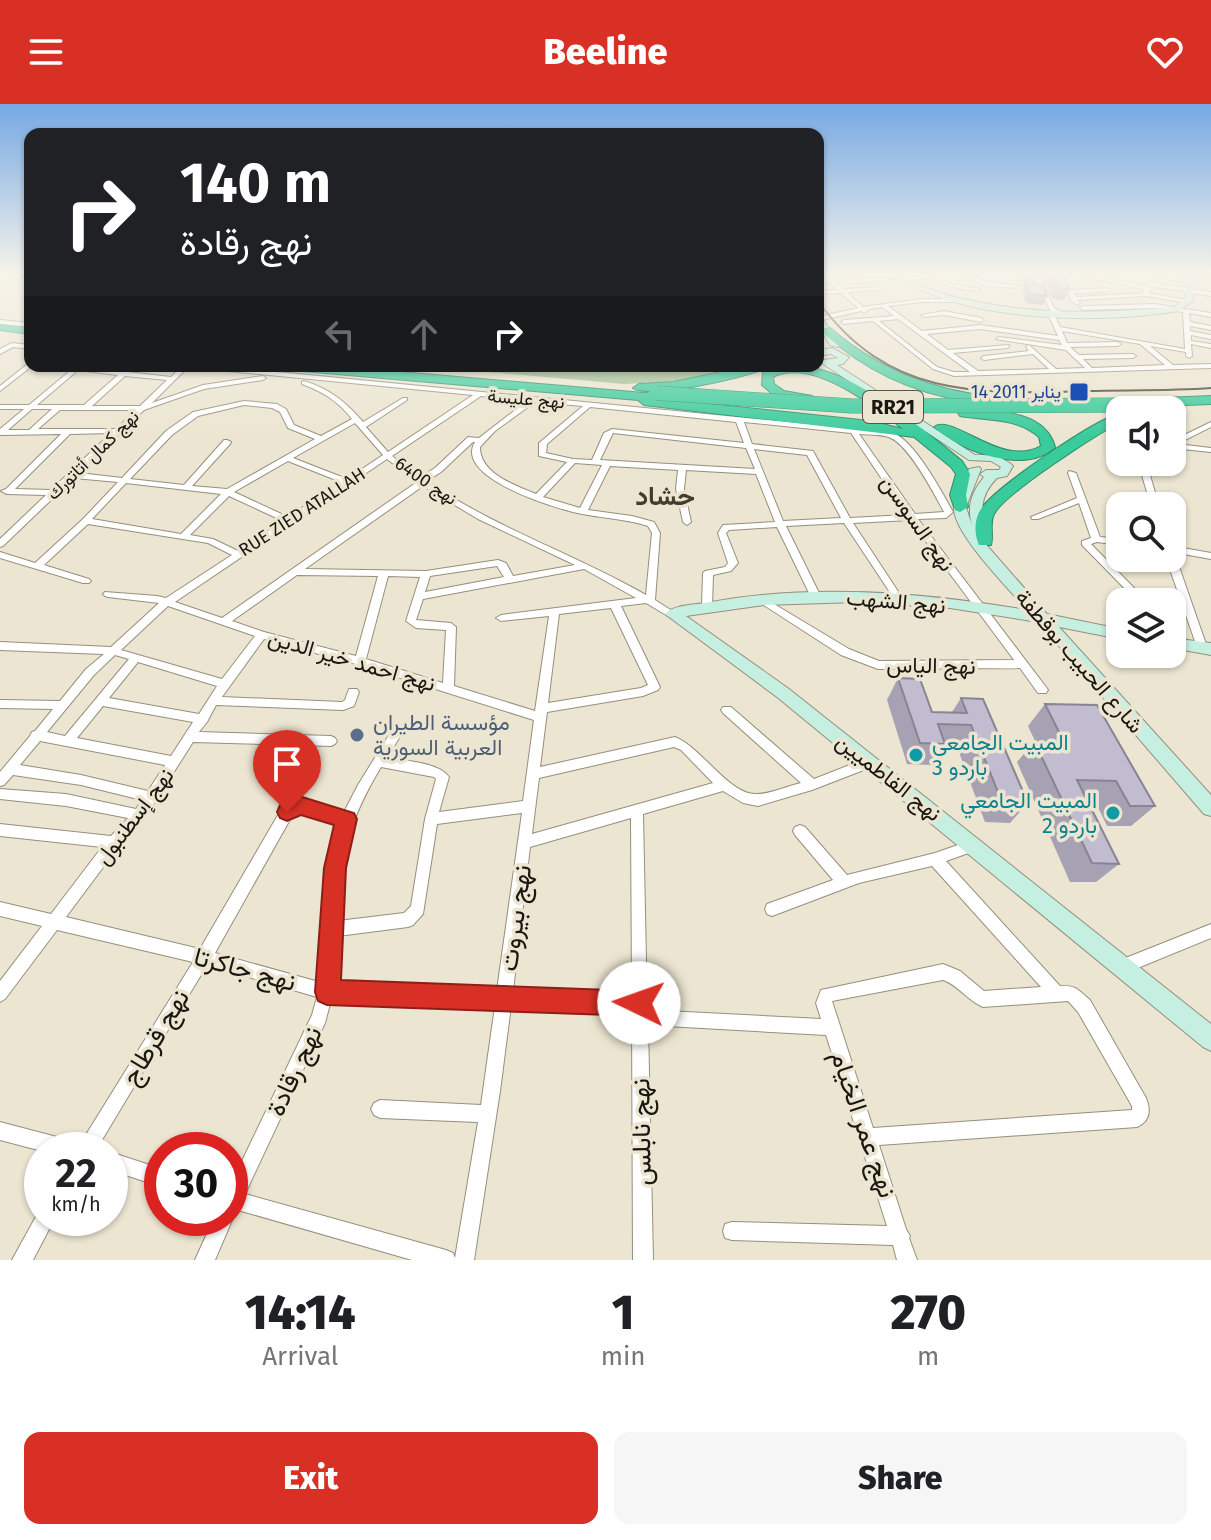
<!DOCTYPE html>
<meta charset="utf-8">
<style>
:root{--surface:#fff;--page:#f6f6f6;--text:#202124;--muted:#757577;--accent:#d93025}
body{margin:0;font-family:"Fira Sans",Vazirmatn,sans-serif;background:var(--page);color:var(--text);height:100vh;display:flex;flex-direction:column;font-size:30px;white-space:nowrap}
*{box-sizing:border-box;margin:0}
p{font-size:26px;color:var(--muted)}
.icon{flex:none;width:44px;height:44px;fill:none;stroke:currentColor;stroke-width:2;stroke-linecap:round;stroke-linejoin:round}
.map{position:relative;height:1156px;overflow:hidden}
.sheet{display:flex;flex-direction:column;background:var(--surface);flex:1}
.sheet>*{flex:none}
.hud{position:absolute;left:24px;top:24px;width:800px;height:244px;border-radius:16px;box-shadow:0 2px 6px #0004;background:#202124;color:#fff;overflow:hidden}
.fabs{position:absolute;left:1106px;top:292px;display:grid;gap:16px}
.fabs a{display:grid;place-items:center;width:80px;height:80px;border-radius:16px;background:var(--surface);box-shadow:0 2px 6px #0004;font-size:40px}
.speed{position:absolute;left:24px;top:1028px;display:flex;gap:16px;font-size:40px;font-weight:700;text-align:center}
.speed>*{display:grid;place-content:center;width:104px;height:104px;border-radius:50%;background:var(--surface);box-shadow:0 2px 6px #0004;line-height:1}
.speed small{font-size:20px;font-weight:400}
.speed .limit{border:12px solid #d22;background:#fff;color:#111}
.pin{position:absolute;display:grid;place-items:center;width:68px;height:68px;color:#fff;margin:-82px -34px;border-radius:50% 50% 50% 0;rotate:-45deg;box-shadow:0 0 8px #0007}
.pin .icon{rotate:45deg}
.me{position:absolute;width:88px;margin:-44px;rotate:273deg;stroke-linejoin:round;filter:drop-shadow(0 0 6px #0008)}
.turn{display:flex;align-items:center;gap:28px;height:168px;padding:0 24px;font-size:36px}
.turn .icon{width:104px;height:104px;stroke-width:2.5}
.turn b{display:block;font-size:56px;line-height:68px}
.lanes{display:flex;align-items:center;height:76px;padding:0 24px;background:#0003;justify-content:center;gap:40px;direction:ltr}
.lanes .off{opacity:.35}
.eta{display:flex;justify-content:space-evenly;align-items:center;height:136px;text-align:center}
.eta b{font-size:48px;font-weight:800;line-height:56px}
.button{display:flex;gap:16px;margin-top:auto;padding:16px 24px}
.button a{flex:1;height:92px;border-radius:16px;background:var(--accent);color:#fff;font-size:32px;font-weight:800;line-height:92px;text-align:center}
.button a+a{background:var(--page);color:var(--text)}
header{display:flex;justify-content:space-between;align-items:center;height:104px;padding:0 24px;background:var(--accent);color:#fff;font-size:36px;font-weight:800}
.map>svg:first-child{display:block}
.green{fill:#9fbe91}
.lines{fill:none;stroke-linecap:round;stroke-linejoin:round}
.stream{stroke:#6b98df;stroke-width:2}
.street-casing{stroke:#958f7c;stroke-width:2}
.secondary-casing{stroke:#958f7c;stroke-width:2}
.highway-casing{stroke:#2e8c6a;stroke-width:2}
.street{fill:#fff;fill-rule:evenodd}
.secondary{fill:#c4efe1;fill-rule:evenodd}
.highway{fill:#39cb9b;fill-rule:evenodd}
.tram{stroke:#47443a;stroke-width:2}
.highway-bridge-casing{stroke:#2e8c6a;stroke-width:15;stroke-linecap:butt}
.highway-bridge{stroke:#39cb9b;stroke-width:14}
.wall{fill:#a7a2b3}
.building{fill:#c2bcd0;stroke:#888492;stroke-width:2}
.route{fill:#d93025;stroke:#8d1f18;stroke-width:2}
.transit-dot{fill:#1a4fb4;stroke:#ece5d1;stroke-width:3}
.service-dot{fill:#5c6f8a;stroke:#ece5d1;stroke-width:3}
.culture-dot{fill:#0f9aa8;stroke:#ece5d1;stroke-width:3}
.labels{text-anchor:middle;stroke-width:7;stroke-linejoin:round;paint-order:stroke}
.far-transit-label{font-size:18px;fill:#164399;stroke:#ece5d1;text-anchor:end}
.far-street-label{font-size:18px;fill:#191710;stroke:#ece5d1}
.shield{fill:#ece5d1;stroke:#58554a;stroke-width:2}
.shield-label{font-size:20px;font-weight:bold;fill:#191710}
.street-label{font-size:22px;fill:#191710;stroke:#ece5d1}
.service-label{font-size:22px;fill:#4e5e75;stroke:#ece5d1;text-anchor:start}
.culture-label{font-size:22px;fill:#0d838f;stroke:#ece5d1;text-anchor:start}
.far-district-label{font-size:26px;font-weight:bold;fill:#423d2c;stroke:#ece5d1}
.near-street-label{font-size:26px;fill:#191710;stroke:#ece5d1}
</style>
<header><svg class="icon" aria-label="menu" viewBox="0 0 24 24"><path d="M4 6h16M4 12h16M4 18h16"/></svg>Beeline<svg class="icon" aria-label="heart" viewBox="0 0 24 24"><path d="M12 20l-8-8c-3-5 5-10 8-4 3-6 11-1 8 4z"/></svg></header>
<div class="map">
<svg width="1211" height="1156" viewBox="0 0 1211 1156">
<rect width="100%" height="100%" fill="#ece5d1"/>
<!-- green -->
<polygon class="green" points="421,262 738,262 677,277 624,280"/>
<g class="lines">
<!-- stream -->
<polyline class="stream" points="553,262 573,262"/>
<!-- street casing -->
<g class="street-casing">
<g id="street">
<polygon points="13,172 19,172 30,178 30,182"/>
<path d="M 824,172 L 829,172 L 832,175 L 937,172 L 951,180 L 980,185 L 978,188 L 948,182 L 931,174 L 904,177 L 902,174 L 859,179 L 836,178 L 844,185 L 882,183 L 880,186 L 847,188 L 863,203 L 922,195 L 958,195 L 956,198 L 922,198 L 888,202 L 922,227 L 980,221 L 1058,232 L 1048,210 L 1051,208 L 1054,210 L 1060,223 L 1185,245 L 1183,208 L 1155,204 L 1083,206 L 1080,204 L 1083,202 L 1155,200 L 1211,209 L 1211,213 L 1189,209 L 1190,218 L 1211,222 L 1211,226 L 1190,222 L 1190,227 L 1211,231 L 1211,235 L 1191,231 L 1191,237 L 1211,240 L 1211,244 L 1191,240 L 1192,252 L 1189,254 L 1186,252 L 1186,248 L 1150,242 L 1173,261 L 1211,260 L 1211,264 L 954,272 L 933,265 L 873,217 L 844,220 L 841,218 L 844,216 L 894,212 L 882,203 L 870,205 L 864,209 L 861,207 L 818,217 L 818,213 L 858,204 L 841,189 L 820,190 L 822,187 L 838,186 L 830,178 L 818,179 L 818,175 L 826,175 ZM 898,215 L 970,268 L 954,268 L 937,263 L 879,217 ZM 980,225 L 1059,236 L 1062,241 L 999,233 L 996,235 L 1066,246 L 1085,264 L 1056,265 L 1029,241 L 1026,243 L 1029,247 L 984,252 L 981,254 L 984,256 L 1033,250 L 1049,265 L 978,267 L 953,249 L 1007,244 L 1009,243 L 1009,241 L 948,246 L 927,230 ZM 1062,227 L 1140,240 L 1165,261 L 1092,264 L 1083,255 L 1133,254 L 1136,252 L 1133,250 L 1079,251 L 1070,243 L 1118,242 L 1121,240 L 1118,238 L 1067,239 Z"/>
<polygon points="962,172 971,172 989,178 1039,184 1036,186 981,181 978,179 979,178"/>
<polygon points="1034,172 1040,172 1054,204 1064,209 1064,211 1060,211 1050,206"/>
<polygon points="1082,172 1094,172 1147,182 1150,184 1149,189 1191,197 1188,199 1146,192 1078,196 1080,199 1077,201 1070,195 1068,186 1107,184 1110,186 1107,188 1074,189 1076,193 1143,189 1143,185"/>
<polygon points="1154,172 1166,172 1197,179 1194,181"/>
<polygon points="1147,178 1211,188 1211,192 1145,181"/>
<polygon points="30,191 30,206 27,204 27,193"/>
<polygon points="944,207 981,214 984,216 981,218 944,211 924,213 921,211"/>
<polygon points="0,216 30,219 30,223 0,220"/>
<polygon points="12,239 30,241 30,245 13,243 0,250 0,245"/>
<polygon points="30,258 30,262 32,262 0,287 0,282"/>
<path d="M 54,262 L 74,262 L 171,273 L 182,262 L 189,262 L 152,299 L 203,281 L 263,272 L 266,274 L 263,276 L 204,285 L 144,306 L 79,369 L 122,374 L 166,327 L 193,308 L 244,297 L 277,300 L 286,305 L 294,321 L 321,332 L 352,315 C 338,297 323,288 302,280 L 302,278 L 304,277 C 330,285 346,298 363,318 L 403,294 L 407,294 L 407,296 L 366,323 L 388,348 L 473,291 L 197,264 L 194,262 L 217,262 L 849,324 L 852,323 L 856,325 C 867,326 882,325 893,329 C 914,336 942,388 953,408 L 946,414 L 918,415 L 1046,583 L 1048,586 L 1046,589 L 1038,589 L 1020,564 L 878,565 L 841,551 L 756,496 L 758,494 L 764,494 L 849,545 L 879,557 L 1014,556 L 910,416 L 853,419 L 901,492 L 903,494 L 901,496 L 895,496 L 844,419 L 786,422 L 820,491 L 815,494 L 810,491 L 777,423 L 729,426 L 726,429 L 738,459 L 731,467 L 713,471 L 712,502 L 707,505 L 702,502 L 703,469 L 705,467 L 725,463 L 728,459 L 718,429 L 723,421 L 775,418 L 756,370 L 686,366 L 684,385 L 691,418 L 687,421 L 683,418 L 676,385 L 678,366 L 610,362 L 588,406 L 632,412 L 654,418 L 660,429 L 655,496 L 677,510 L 672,513 L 668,512 L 646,499 L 621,502 L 660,583 L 658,586 L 643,592 L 547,608 L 540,663 L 675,633 C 702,644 730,692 757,690 C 771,690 787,682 801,679 L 723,609 L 721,606 L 723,603 L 731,603 L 814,675 L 870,653 L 874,654 L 876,658 L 874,662 L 812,686 L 758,702 L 743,699 L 723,687 L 643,710 L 647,906 L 821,915 L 816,899 L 821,886 L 943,860 L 960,867 L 984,887 L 1041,883 L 932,762 L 859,779 L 772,812 L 767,810 L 765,805 L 767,800 L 833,776 L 795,731 L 793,727 L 795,723 L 800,721 L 805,723 L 847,771 L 935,749 L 975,735 L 980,737 L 982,741 L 980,745 L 946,757 L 1060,882 C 1076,881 1078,886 1090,896 L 1146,994 C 1151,1006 1150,1017 1137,1023 L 879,1041 L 906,1125 L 910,1132 L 909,1134 L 917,1156 L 897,1156 L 893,1141 L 732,1136 L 725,1134 L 723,1127 L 725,1120 L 732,1118 L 887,1122 L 826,931 L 648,921 L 653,1156 L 633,1156 L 632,907 L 511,902 L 500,987 L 474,1156 L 412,1156 L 238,1106 L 232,1110 L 233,1114 L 215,1156 L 195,1156 L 214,1114 L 230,1114 L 230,1082 L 312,911 L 317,893 L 207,861 L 96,1046 L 42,1047 L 0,1036 L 0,1018 L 72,1037 L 79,1042 L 193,858 L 57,826 L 5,895 L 0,898 L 0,877 L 42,822 L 0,812 L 0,798 L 51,810 L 102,743 L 0,732 L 0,720 L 111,732 L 128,714 L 66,702 L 0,695 L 0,685 L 66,690 L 136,705 L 142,696 L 81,681 L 13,671 L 4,681 L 0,682 L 0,668 L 30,632 L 32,628 L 35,627 L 53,605 L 0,604 L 0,596 L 60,597 L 86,565 L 104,550 L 0,546 L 0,538 L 111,543 L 159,499 L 108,493 L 105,492 L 103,490 L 105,488 L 157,492 L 166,494 L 232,451 L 208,439 L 88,420 L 44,461 L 89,475 L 91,477 L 89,479 L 83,479 L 0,454 L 0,448 L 35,459 L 83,415 L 118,378 L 74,374 L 3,442 L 0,443 L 0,435 L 46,391 L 7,390 L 1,387 L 6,385 L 61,330 L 0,331 L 0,325 L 24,305 L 0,305 L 0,301 L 29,301 L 71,266 ZM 78,266 L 118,271 L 84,301 L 37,301 ZM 125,272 L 167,276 L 140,302 L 92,302 ZM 481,292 L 527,297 L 479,334 L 468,333 L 435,364 L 420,373 L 392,352 ZM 535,298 L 583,302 L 539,339 L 539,352 L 567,358 L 536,390 C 515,381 480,370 480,343 L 495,327 ZM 244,301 L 272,304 L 280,308 L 288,324 L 315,335 L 227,385 L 192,382 L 230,340 L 231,338 L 227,336 L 224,336 L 184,381 L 130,375 L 172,331 L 198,312 ZM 590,303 L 736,318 L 744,339 L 612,325 L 604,329 L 592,356 L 573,355 L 546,349 L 547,340 ZM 32,305 L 52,305 L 29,326 L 8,326 ZM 60,306 L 136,306 L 116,325 L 38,325 ZM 744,318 L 851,329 L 906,411 L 850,414 L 813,347 L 752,340 ZM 355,319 L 383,351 L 347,375 L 293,354 ZM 111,329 L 51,386 L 15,385 L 70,330 ZM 613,329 L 746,344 L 755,365 L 600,356 ZM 859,330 C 869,331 883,330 891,334 C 910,343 934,389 944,408 L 915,410 ZM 473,338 L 475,338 C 454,373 550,402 573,408 C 597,414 623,414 648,422 L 652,429 L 646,491 C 574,450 495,424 427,377 L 441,368 ZM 754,345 L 807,351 L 841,414 L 783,417 ZM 387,355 L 417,378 L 222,514 L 175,498 ZM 288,357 L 341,378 L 288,413 L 234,388 ZM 575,359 L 602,361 L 580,404 L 543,393 ZM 126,379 L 221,390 L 181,430 L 92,415 ZM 423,382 L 478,415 L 575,461 L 513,472 L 506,459 L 498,456 L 426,467 L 305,465 ZM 229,392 L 283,417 L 238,447 L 213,435 L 190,431 ZM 497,462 L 504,473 L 425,488 L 430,472 ZM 584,465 L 636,494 L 501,511 L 496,514 L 501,517 L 549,512 L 535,607 L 454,582 L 456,523 L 451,519 L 416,516 L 423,495 ZM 297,471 L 378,472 L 356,552 L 264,528 L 232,517 ZM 388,472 L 420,473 L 406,517 L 416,524 L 446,526 L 443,579 L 366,555 ZM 168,502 L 255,532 L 222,575 L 121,546 ZM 611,504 L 648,581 L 641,584 L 548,599 L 559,510 ZM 264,535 L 359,561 L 534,616 L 523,697 L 439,708 L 449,673 C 438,658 405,657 387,654 L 405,624 L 403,621 L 395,621 L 358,681 L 344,708 L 299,695 L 282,704 L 200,845 L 66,813 L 119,742 L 144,715 L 193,638 L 331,642 L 335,640 L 337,637 L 335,634 L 331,632 L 199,628 L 207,618 L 216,601 L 343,606 L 354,602 L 359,588 L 357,585 L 349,585 L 345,596 L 342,598 L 222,593 ZM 115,551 L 129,555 L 65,632 L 47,628 L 94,571 ZM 138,558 L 217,582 L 199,610 L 109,594 ZM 103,602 L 193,618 L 171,652 L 77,634 ZM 40,637 L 165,661 L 148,687 L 81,671 L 20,661 ZM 674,643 L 681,646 L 713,679 L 532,730 L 539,674 ZM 381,663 L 434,673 L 436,675 L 425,715 L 411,802 L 404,809 L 338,817 C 340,752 347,720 381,663 ZM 300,707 L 340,719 C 321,770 328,825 319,878 L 215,849 L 292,712 ZM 522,709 L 497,886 L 334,881 L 338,832 L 408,823 L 413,821 L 423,810 L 437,720 ZM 631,714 L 632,891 L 513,887 L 530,743 ZM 943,876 C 958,881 967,896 983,903 L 1068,897 L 1078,908 L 1132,1002 L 1132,1006 L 873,1024 L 832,897 ZM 331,896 L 495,902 L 481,1001 L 380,996 L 374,999 L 371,1005 L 374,1011 L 380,1014 L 478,1018 L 455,1154 L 453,1149 L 446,1146 L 245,1090 L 325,919 Z"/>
<polygon points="1211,318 1211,323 1177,340 1211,344 1211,348 1172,344 1172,337"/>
<polygon points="1140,359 1147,361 1159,402 1151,402 1139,361"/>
<polygon points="1069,367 1076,369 1100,433 1120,435 1120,441 1097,438 1091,440 1137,487 1155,492 1157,494 1155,496 1152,497 1131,491 1082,441 1082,437 1091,434 1079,399 1038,415 1032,415 1031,413 1077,394 1068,369"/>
<polygon points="1172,442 1211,449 1211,455 1172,448"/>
<polygon points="1172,451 1176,454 1207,543 1206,546 1202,547 1197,543 1166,454 1172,454"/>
<polygon points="1211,820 1211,834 1123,870 1118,867 1115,862 1118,857"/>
<polygon points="110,1048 162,1065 162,1083 110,1066"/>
<polygon points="42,1106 42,1114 55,1114 33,1156 12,1156 39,1107"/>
</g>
</g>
<!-- secondary casing -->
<g class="secondary-casing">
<g id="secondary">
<path d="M 896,172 C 910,172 918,179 930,185 C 945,191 962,195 978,198 C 1042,211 1108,209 1174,203 L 1184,196 L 1191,172 L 1199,172 L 1192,197 L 1179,207 C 1101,220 963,219 896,172 Z"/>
<polygon points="1206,172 1211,172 1211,174 1207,174"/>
<polygon points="818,211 822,214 840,241 838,243 830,241 818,221"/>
<path d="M 832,244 L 849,253 L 843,260 L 837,261 L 975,351 C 991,351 1001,351 1013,362 L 1007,372 L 997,374 C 979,392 979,410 990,433 L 983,437 L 1047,510 L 1120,525 L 1120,535 L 1059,523 L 1211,691 L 1211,712 L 1204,710 L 1038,518 L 950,504 L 857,498 L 764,501 L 686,512 L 789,585 L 1211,920 L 1211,947 L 1203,943 L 777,593 L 665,510 C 673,501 692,501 705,499 C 811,479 921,488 1027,506 C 1009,485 956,432 954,406 C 954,394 965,377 969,365 L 979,363 L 981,365 L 966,403 L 972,422 C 967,402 971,389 984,373 L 980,370 L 986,366 L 999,366 L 1001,363 L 991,357 L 969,356 L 823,260 L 823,256 L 838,254 L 831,250 L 818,252 L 818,246 Z"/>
<polygon points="1172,534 1211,539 1211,551 1172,544"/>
</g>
</g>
<!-- highway casing -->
<g class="highway-casing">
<g id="highway">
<polygon points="0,220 30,224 30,230 0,226"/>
<path d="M 822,224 L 830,224 C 879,266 931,286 995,293 L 1001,297 C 993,303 977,299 966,297 C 910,288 865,266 822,228 Z"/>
<path d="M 284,262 L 331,262 L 656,290 L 662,295 L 870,317 L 903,325 C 872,301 812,253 773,273 L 774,280 L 784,287 L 812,292 L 812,298 L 776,293 L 762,281 L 763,268 C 825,238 916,320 962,357 L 970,370 L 966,391 L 968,403 L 960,408 L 955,406 L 950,391 L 956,370 L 951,363 L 914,333 L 644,301 L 638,296 L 290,266 Z"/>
<path d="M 748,262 L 770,262 C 753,273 648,295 633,284 L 639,280 L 674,278 Z"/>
<polygon points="1211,292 1211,300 1111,304 1105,300 1111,296"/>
<path d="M 965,305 C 996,307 1045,306 1055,343 C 1026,372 960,347 934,323 C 953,309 1002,365 1041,342 L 1039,333 C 1015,313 989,317 960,312 L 958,309 Z"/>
<path d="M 1120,309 L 1120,318 C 1097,330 1004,390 994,410 C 989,420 994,431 991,441 L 979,441 C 974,430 974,415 981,405 C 997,382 1093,317 1120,309 Z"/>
</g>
</g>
<!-- street -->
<use href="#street" class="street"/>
<!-- secondary -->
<use href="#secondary" class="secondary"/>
<!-- highway -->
<use href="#highway" class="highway"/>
<!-- tram -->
<path class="tram" d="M 818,197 C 889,295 978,290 1088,287 C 1129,286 1170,287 1211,284"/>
<!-- highway-bridge casing -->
<g class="highway-bridge-casing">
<polyline id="highway-bridge" points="656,289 852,302 1130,301"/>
</g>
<!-- highway-bridge -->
<use href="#highway-bridge" class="highway-bridge"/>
</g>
<!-- wall -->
<g class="wall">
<polygon points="1016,172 1037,172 1034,180 1018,178"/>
<polygon points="1042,172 1063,172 1070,185 1064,196 1053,195"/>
<polygon points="1025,179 1047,192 1043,201 1026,199 1022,188"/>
<polygon points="898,574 932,608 952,608 961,594 1028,699 1010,719 985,718 957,643 943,642 931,661 907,660 887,596"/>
<polygon points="1045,600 1155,702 1131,722 1107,722 1095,697 1087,697 1119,760 1096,778 1070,778 1017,658 1035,637 1028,622"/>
</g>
<!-- building -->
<g class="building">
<polygon points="1052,172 1063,172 1070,185 1058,184"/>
<polygon points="1025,179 1043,181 1047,192 1030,190"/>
<polygon points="898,574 920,575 932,608 967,609 961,594 983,595 1028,699 1002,698 971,621 938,620 945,640 920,639"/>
<polygon points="1045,600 1097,601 1155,702 1130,702 1116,677 1077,676 1119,760 1092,759 1034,637 1064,638"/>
</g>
<!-- sky -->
<linearGradient id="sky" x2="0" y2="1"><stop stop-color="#76a9e4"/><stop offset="0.51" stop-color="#f6f3ea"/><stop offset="1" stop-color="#f6f3ea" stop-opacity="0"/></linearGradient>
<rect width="1211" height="334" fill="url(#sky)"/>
<!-- route -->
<polygon class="route" points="299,692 354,709 357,715 346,764 341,876 639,887 648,890 651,899 648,908 639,912 327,901 318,897 315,888 324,764 334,721 301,711 287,717 280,714 277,708 280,701"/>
<!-- markers -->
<rect class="transit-dot" x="1069" y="278" width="20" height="20" rx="4"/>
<circle class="service-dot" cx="357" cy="631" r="8"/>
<g class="culture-dot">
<circle cx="916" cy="651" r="8"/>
<circle cx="1113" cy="709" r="8"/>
</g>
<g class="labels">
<!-- far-transit labels -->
<g class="far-transit-label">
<text x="1061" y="294">14 يناير 2011</text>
</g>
<!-- far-street labels -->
<g class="far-street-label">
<text transform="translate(526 295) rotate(5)" y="6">نهج عليسة</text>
<text transform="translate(93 351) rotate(-44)" y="6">نهج كمال أتاتورك</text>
<text transform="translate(426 377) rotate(34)" y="6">نهج 6400</text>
<text transform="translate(302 408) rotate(-33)" y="6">RUE ZIED ATALLAH</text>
</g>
<!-- shield labels -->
<rect class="shield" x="863" y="287" width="60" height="32" rx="6"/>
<g class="shield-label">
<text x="893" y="310">RR21</text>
</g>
<!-- street labels -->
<g class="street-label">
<text transform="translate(918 419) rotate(55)" y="8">نهج السوسن</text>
<text transform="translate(896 497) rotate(5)" y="8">نهج الشهب</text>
<text transform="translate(352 556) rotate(16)" y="8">نهج احمد خير الدين</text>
<text transform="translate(1080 557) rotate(49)" y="8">شارع الحبيب بوقطفة</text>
<text transform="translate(931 561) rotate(1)" y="8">نهج الياس</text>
<text transform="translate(889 673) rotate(38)" y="8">نهج الفاطميين</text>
<text transform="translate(134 712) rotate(-53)" y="8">نهج إسطنبول</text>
</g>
<!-- service labels -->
<g class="service-label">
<text x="373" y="626">مؤسسة الطيران<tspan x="373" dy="25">العربية السورية</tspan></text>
</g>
<!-- culture labels -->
<g class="culture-label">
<text x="932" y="646">المبيت الجامعي<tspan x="932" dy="25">باردو 3</tspan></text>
<text x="1097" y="704" text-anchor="end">المبيت الجامعي<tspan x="1097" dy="25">باردو 2</tspan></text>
</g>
<!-- far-district labels -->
<g class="far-district-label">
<text x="665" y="401">حشاد</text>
</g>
<!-- near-street labels -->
<g class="near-street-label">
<text transform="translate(515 814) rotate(-82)" y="9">نهج بيروت</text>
<text transform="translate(245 865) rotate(15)" y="9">نهج جاكرتا</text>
<text transform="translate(155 933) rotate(-59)" y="9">نهج قرطاج</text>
<text transform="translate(294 967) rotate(-65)" y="9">نهج رقادة</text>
<text transform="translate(864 1020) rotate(71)" y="9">نهج عمر الخيام</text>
<text transform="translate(641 1028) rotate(-91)" y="9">نهج نابلس</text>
</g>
</g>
</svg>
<div class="fabs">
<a><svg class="icon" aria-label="sound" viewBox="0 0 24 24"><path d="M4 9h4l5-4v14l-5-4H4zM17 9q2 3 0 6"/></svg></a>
<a><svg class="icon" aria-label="search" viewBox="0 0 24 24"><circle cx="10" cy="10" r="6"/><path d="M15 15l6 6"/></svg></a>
<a><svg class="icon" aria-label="layers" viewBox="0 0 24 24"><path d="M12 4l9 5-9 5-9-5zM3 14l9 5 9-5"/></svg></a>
</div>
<div class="speed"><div>22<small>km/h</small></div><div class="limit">30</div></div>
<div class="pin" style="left:287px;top:708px;background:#d93025"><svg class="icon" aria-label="arrive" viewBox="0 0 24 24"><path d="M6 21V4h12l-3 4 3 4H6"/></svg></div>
<svg class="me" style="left:639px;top:899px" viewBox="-20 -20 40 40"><circle r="19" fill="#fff"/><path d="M0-13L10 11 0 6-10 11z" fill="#d93025"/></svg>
<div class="hud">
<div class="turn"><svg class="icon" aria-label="right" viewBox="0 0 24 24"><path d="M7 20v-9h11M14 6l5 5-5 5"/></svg><div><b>140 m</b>نهج رقادة</div></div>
<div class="lanes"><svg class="icon off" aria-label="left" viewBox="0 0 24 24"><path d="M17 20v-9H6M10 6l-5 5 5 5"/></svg><svg class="icon off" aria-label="ahead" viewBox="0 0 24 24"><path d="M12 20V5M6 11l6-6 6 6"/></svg><svg class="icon" aria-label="right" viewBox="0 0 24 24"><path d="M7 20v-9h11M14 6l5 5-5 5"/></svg></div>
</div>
</div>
<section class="sheet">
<div class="eta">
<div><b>14:14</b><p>Arrival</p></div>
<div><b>1</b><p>min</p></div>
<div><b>270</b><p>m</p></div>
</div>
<div class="button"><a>Exit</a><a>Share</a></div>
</section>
